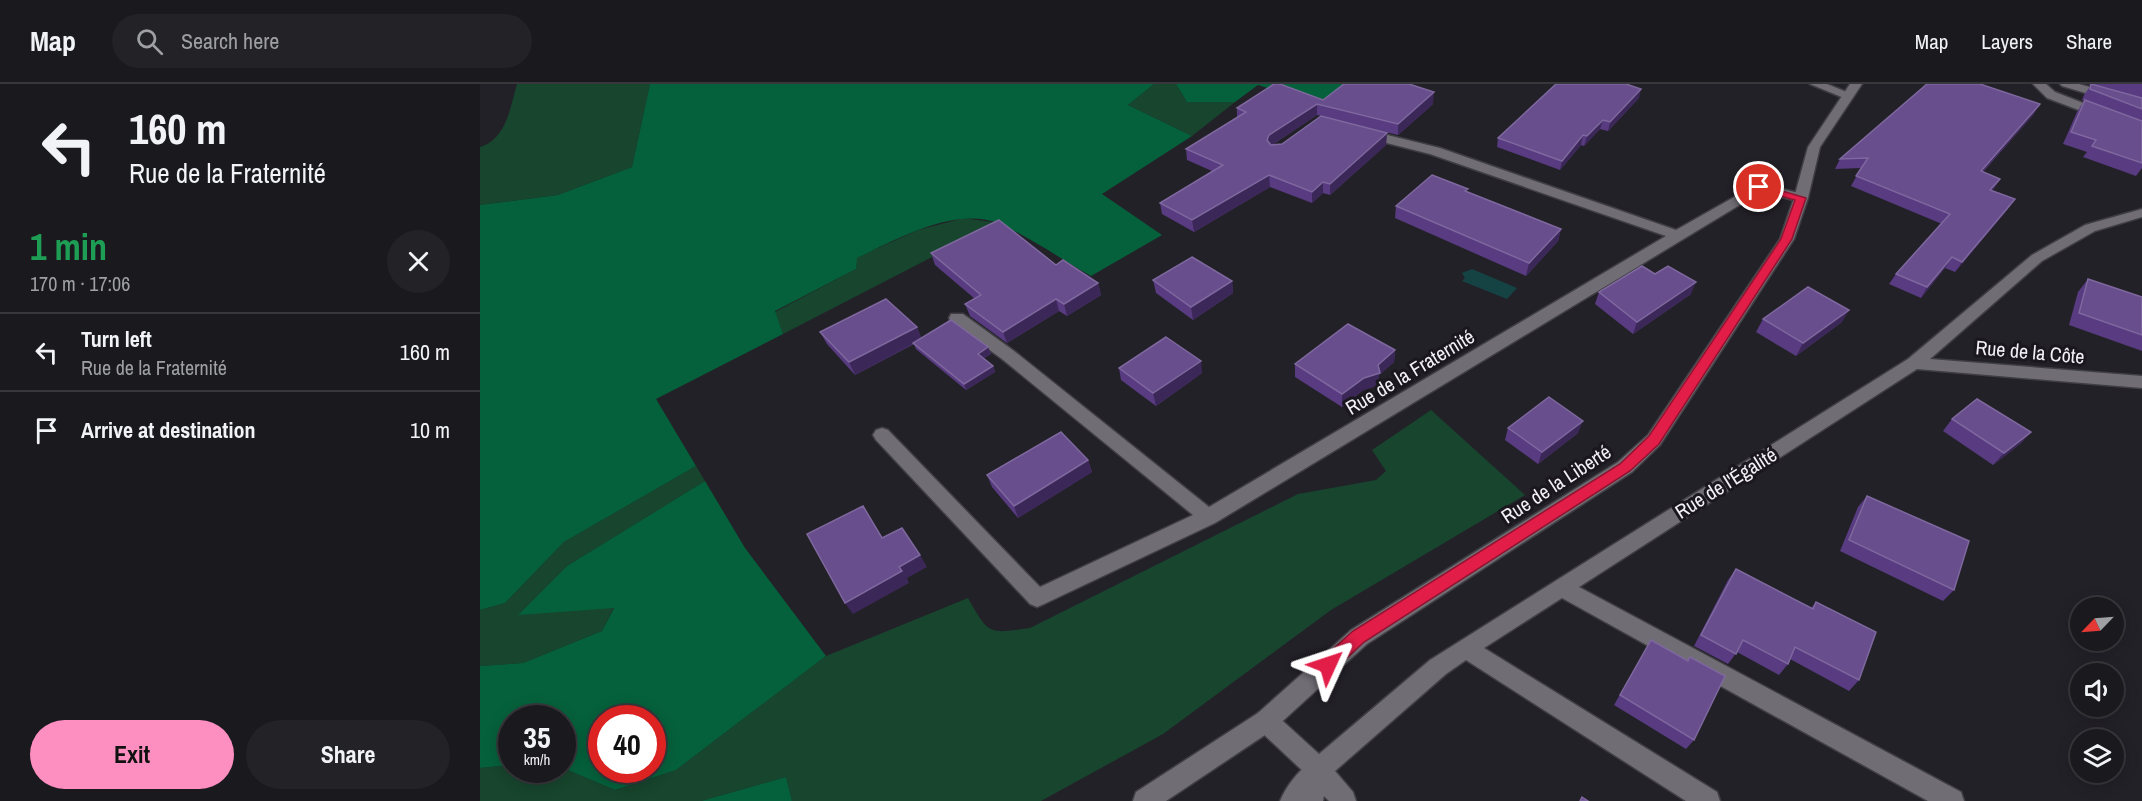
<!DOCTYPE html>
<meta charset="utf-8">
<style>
:root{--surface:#1a191e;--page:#232227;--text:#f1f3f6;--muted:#9fa0a4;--line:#38383c;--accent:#fd8ec0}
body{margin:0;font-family:"Archivo Narrow",sans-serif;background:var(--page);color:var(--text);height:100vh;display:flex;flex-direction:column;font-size:22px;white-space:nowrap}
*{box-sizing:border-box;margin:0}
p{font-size:20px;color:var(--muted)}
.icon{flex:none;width:33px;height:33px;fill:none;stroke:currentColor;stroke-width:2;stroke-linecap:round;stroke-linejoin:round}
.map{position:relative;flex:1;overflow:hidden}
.drawer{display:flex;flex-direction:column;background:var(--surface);width:480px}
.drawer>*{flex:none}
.top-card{background:#1a191e;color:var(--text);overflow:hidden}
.needle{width:39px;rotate:245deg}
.buttons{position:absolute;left:1590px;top:513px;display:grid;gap:12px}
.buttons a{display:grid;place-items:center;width:54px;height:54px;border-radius:50%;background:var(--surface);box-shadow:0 3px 15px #0003,0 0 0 2px var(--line);font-size:30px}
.speed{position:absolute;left:18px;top:621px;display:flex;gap:12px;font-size:30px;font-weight:700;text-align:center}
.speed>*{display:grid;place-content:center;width:78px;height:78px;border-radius:50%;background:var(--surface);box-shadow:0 3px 15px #0003,0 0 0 2px var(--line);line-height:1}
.speed small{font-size:15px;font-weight:400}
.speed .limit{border:9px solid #d22;background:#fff;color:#111}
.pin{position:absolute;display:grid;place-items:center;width:51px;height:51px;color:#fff;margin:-26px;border:3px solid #fff;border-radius:50%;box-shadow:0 2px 6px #0007}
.me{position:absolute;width:66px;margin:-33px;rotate:48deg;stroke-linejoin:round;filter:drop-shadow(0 0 4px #0008)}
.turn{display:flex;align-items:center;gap:21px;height:126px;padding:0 30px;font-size:27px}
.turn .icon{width:78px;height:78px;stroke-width:2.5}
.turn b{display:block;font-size:42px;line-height:51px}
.round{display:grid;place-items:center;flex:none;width:63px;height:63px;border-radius:32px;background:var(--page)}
.headline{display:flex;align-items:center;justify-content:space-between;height:102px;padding:0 30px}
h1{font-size:36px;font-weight:800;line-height:45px;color:#1e9e55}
.cta{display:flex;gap:12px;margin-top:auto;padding:12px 30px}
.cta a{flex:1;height:69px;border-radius:36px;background:var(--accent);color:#111;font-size:24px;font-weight:800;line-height:69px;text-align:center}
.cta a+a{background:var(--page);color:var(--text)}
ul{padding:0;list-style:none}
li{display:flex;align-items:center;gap:18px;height:78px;padding:0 30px;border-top:2px solid var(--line)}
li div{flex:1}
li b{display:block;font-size:22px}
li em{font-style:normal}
header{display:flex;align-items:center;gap:36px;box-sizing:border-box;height:84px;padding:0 30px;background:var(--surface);border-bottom:2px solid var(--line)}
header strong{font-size:28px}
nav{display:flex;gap:33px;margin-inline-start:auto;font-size:21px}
.search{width:420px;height:54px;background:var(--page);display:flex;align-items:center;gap:15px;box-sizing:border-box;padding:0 21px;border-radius:33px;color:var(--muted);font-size:22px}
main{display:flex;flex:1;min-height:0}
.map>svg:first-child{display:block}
.green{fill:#17452e}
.forest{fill:#05613b;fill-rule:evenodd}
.water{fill:#154344}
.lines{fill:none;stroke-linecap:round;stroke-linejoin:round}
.service-casing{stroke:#3f3e43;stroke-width:3}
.minor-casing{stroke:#3f3e43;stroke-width:3}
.tertiary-casing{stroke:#3f3e43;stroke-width:3}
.service{fill:#706d75;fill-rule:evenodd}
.minor{fill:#706d75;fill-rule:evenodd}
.tertiary{fill:#706d75;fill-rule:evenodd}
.wall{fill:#583b81}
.shaded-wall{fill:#3c2858}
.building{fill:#684e8d;stroke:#7e689e;stroke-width:1.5}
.route{fill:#e11d48;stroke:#92132f;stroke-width:1.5}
.labels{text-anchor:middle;stroke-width:6;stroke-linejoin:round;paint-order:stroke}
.street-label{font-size:20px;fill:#f3f1f6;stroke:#1a181e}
</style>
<header>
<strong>Map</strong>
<div class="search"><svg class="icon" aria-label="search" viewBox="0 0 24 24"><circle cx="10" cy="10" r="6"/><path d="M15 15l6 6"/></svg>Search here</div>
<nav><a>Map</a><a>Layers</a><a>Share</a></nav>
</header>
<main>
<section class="drawer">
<div class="top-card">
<div class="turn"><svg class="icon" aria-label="left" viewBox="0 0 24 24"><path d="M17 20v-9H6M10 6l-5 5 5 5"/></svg><div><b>160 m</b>Rue de la Fraternité</div></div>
</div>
<div class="headline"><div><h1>1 min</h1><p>170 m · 17:06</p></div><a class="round"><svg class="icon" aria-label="close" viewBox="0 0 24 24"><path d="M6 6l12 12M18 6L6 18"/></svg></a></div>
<ul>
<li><svg class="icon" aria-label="left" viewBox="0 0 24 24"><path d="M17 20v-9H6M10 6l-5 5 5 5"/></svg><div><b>Turn left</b><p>Rue de la Fraternité</p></div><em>160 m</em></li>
<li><svg class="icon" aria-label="arrive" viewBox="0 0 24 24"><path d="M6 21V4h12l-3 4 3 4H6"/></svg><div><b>Arrive at destination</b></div><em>10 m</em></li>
</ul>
<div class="cta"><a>Exit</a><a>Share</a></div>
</section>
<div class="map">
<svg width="1662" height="717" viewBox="0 0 1662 717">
<rect width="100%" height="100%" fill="#232128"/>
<!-- green -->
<g class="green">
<path d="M 37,0 L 170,0 L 152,83 L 78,111 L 0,121 L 0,63 C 27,55 30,23 37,0 Z"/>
<polygon points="674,0 696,0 707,18 755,18 712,52 648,21"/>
<polygon points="484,134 518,139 303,250 295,228 376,185 376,174 438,146"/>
<path d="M 951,326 L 1045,411 L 851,526 L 683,650 L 561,717 L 312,717 L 306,693 L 221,717 L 0,717 L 0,684 L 31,681 L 32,686 L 82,686 L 83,684 L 135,706 L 196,686 L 346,572 L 488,514 C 509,551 508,550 550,544 L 818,410 L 896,396 L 906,387 L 892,366 Z"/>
<polygon points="216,382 225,397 87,482 39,530 134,523 122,547 43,579 0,582 0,526 25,519 84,458"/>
</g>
<!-- forest -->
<g class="forest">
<path d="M 170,0 L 674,0 L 648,21 L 712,52 L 622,110 L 682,151 L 611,192 C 581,175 551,154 520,140 C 475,121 416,156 377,174 L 376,185 L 295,227 L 303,250 L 176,315 L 216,382 L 84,458 L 25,519 L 0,526 L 0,121 L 78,111 L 152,83 Z"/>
<polygon points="696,0 867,0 843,22 778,1 755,18 707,18"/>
<path d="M 225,397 L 265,464 L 346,572 L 196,686 L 135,706 L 83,684 L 82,634 L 32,634 L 31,681 L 0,684 L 0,582 L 43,579 L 122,547 L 134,524 L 38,531 L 87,482 ZM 122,634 L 172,634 L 172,686 L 122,686 Z"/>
<polygon points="306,693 312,717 221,717"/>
</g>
<!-- water -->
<polygon class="water" points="992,185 1037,204 1027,215 982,197 985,194 982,189"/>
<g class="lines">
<!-- service casing -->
<g class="service-casing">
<path id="service" d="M 837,675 L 845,679 L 849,687 L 845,695 L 828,717 L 800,717 C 806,702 822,681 837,675 Z"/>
</g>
<!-- minor casing -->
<g class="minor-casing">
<g id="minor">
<polygon points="1330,0 1347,0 1374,11 1372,14 1364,14"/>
<polygon points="1553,0 1566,0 1575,8 1662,42 1662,50 1567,14"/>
<polygon points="883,45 960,64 1196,146 1279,99 1326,111 1328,114 1321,118 1281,108 735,439 564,520 557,523 550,520 396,356 393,351 396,346 402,344 408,346 560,503 713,431 522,275 471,238 469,234 471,230 483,230 534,267 729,423 1186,152 950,70 879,52 877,49 879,46"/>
<polygon points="1662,125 1662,133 1615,147 1562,177 1450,275 1662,292 1662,304 1437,285 1099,503 1481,708 1484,717 1448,717 1082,514 1004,564 1237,708 1240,717 1206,717 986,576 966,590 855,687 873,708 876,717 849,717 844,712 843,717 819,717 826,690 778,645 775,637 778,629 786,626 794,629 839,670 950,576 1428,275 1552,171 1605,141"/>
</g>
</g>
<!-- tertiary casing -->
<g class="tertiary-casing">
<g id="tertiary">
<polygon points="1370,0 1382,0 1340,63 1328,114 1314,155 1180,361 1152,388 887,560 794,645 686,717 653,717 656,708 778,629 871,546 1138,378 1168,351 1300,155 1314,114 1328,63"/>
<polygon points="1580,0 1599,0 1662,18 1662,26 1582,2"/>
</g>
</g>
<!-- service -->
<use href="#service" class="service"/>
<!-- minor -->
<use href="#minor" class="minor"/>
<!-- tertiary -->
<use href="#tertiary" class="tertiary"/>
</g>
<!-- wall -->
<g class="wall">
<polygon points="1608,0 1662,0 1662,84 1656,92 1603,73 1607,68 1583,60 1597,28 1604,17 1602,16 1604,11 1611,1"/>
<polygon points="1159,14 1128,47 1120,45 1104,62 1101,61 1080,86 1017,63 1018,54"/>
<polygon points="843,16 953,20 918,51 837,31 792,61 907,49 906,61 850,111 843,109 832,119 790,103 714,148 682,130 680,119 732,87 707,76 706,65 757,34 757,24"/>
<polygon points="1554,30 1503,88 1520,95 1512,107 1528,125 1475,188 1465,184 1441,214 1409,200 1416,190 1462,140 1371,102 1381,84 1355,85 1360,75"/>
<polygon points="988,108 1081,145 1078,157 1046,192 915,134 916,122"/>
<polygon points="451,169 576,181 618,199 621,211 587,232 579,227 527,259 490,232 485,220 495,215 455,181"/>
<polygon points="1608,195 1662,213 1662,267 1589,241 1598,208"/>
<polygon points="673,196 752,197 753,209 713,236 676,209"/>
<polygon points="1119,208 1211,210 1153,250 1115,220"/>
<polygon points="1283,235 1362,238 1316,272 1276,248"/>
<polygon points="437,243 441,254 508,263 511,270 504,274 513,282 515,288 486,306 436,265 434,260 375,291 347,260 340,248"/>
<polygon points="915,266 914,278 899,291 899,301 883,306 862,323 815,293 815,280"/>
<polygon points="639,284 722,289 676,322 641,296"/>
<polygon points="1472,335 1551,348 1540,360 1513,381 1463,347"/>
<polygon points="1028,344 1098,349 1058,380 1025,356"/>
<polygon points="608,376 612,388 538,434 512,403 507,391"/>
<polygon points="1387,412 1474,506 1463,517 1360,467 1378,423"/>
<polygon points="1256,485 1331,524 1336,518 1379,596 1369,607 1310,575 1308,580 1299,591 1257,568 1248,580 1214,562 1248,496"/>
<polygon points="1171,556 1207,577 1210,573 1214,656 1206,665 1134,621"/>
</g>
<!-- shaded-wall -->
<g class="shaded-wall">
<polygon points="1161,5 1159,14 1128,47 1130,38"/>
<polygon points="954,8 953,20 918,51 918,40"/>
<polygon points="837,20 837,31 790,62 787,56 789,51"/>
<polygon points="1560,20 1554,30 1494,97 1501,87"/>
<polygon points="1123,36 1120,45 1104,62 1107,52"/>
<polygon points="907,49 906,61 850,111 850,100"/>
<polygon points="1103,51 1101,61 1080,86 1082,77"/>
<polygon points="789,91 790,103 714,148 712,136"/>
<polygon points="1520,95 1514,105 1503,116 1510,106"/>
<polygon points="843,98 843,109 832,119 832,108"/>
<polygon points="1535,115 1528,125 1475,188 1482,178"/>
<polygon points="1081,145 1078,157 1046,192 1049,179"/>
<polygon points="1472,173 1465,184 1441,214 1447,203"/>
<polygon points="752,197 753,209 713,236 711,223"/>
<polygon points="1216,198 1211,210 1153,250 1157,238"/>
<polygon points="618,199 621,211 587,232 584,220"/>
<polygon points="576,215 579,227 527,259 523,248"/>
<polygon points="1369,226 1362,238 1316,272 1323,259"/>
<polygon points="437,243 442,255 375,291 369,278"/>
<polygon points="508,263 511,270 500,276 498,270"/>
<polygon points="915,266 914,278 899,291 899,301 883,306 862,323 862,310"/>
<polygon points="721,277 722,289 676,322 673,309"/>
<polygon points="513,282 515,288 486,306 484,300"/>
<polygon points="1103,337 1098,349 1058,380 1062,368"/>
<polygon points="1551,348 1540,360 1513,381 1524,369"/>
<polygon points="608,376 612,388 538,434 534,422"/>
<polygon points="440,471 447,483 427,494 429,499 373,530 365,519 419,483"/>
</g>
<!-- building -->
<g class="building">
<polygon points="794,0 800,0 843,16 864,0 929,0 954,8 918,40 837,20 789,51 787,56 791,61 802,60 841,32 907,49 850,100 843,98 832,108 789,91 712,136 680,119 743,81 706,65 766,28 757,24"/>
<polygon points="1076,0 1146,0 1161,5 1130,38 1123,36 1107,52 1103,51 1082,77 1018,54"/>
<polygon points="1447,0 1500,0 1560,20 1501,87 1520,95 1510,106 1535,115 1482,178 1472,173 1447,203 1416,190 1470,130 1376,92 1388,74 1360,75"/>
<polygon points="1611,0 1662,14 1662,25 1610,5"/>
<polygon points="1605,16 1662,37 1662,79 1612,62 1616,56 1591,48"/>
<polygon points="952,91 988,105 985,107 1081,145 1049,179 916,122"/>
<polygon points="519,136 576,181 583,176 618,199 584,220 576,215 523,248 485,220 501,211 451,169"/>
<polygon points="712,173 752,197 711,223 673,196"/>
<polygon points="1162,182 1175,190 1188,182 1216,198 1157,238 1119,208"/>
<polygon points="1608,195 1662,213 1662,251 1599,229"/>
<polygon points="1328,203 1369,226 1323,259 1283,235"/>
<polygon points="406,215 437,243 369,278 340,248"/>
<polygon points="471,236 508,263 498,270 513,282 484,300 433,259"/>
<polygon points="868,240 915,266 898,281 900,289 884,294 862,310 815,280"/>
<polygon points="686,253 721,277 673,309 639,284"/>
<polygon points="1069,313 1103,337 1062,368 1028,344"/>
<polygon points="1497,315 1551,348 1524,369 1472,335"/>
<polygon points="581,348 608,376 534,422 507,391"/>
<polygon points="1387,412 1489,457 1474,506 1369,456"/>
<polygon points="383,422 402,454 422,444 440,471 419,483 422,487 365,519 327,450"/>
<polygon points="1256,485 1333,525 1336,518 1396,548 1379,596 1315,563 1308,580 1263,556 1256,570 1221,551"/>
<polygon points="1171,556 1208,577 1210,573 1245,592 1214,656 1140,611"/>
<polygon points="1102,713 1108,717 1100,717"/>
</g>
<!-- route -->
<polygon class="route" points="1279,100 1326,114 1312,155 1179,360 1150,387 884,558 854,586 848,588 842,586 839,581 842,575 873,547 1140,380 1169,352 1301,155 1315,116 1275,105 1274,103"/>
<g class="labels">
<!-- street labels -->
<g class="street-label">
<text transform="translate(1550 268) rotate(5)" y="7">Rue de la Côte</text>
<text transform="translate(930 288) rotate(-31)" y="7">Rue de la Fraternité</text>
<text transform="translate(1246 399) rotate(-32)" y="7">Rue de l'Égalité</text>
<text transform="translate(1076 400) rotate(-33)" y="7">Rue de la Liberté</text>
</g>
</g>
</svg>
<div class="buttons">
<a><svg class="needle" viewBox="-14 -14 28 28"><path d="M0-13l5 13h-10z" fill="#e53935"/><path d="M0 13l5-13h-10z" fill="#9fa0a4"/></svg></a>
<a><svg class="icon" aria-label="sound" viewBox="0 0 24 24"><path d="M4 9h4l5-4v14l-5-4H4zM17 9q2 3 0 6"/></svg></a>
<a><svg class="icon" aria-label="layers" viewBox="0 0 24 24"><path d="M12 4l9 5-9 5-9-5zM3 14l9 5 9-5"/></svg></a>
</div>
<div class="speed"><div>35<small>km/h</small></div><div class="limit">40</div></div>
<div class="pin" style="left:1279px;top:103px;background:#d93025"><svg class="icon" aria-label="arrive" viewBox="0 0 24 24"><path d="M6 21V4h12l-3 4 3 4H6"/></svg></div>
<svg class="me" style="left:848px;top:581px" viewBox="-20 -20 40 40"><path d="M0-17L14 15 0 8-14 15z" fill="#e11d48" stroke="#fff" stroke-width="4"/></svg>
</div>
</main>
